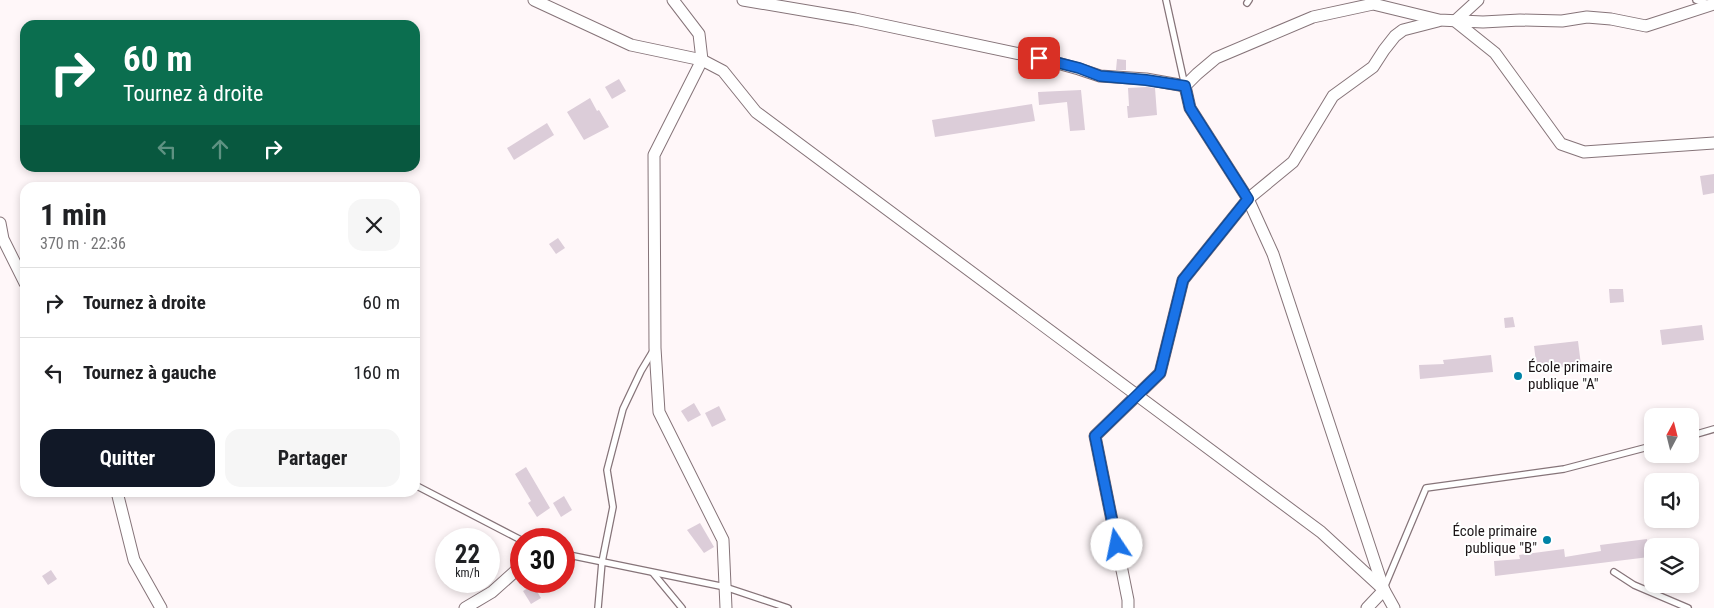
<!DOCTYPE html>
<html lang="fr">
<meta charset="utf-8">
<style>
:root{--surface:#fff;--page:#f6f6f6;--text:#202124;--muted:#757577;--line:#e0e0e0;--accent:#111827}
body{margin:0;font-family:"Roboto Condensed",sans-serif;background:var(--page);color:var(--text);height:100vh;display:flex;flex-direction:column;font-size:19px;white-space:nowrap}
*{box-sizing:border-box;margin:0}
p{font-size:16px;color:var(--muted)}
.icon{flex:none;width:28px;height:28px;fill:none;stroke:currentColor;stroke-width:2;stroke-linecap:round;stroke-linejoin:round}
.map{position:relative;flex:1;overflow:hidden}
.details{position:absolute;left:20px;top:182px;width:400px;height:315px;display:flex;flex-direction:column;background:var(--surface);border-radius:15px;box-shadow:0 2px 8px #0003}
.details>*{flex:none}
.guide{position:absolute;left:20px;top:20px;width:400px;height:152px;border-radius:15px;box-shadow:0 2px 8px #0003;background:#0b6e4f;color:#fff;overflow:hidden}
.needle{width:32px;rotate:7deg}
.tools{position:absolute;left:1644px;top:408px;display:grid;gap:10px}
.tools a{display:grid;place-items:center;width:55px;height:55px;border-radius:10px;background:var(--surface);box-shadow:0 2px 8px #0003;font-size:25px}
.speed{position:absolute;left:435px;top:528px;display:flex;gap:10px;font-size:25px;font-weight:700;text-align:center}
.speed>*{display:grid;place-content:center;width:65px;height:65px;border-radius:50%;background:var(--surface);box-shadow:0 2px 8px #0003;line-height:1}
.speed small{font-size:12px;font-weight:400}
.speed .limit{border:8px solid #d22;background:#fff;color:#111}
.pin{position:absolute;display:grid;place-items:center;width:42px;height:42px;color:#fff;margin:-21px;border-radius:10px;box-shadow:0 2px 8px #0006}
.me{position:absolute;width:55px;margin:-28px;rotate:349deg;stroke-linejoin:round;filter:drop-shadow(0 0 4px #0008)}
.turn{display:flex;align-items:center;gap:18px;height:105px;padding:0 20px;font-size:22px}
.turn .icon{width:65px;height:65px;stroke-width:2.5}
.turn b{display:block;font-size:35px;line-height:42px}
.lanes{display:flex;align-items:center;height:48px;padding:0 20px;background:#0003;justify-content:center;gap:25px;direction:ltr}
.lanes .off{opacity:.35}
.round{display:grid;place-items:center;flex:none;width:52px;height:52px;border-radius:15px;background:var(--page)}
.overview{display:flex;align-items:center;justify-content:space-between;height:85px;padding:0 20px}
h1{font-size:30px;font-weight:700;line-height:38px}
.button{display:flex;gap:10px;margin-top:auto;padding:10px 20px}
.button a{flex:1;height:58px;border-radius:15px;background:var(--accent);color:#fff;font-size:20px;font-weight:700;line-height:58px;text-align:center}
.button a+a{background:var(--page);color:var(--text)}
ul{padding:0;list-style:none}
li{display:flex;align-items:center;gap:15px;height:70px;padding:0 20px;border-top:1px solid var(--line)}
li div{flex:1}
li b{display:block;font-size:19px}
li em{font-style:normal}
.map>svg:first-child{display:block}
.building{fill:#dccdd9}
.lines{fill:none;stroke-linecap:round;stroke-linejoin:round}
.lane-casing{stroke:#867479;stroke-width:8}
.street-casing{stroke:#867479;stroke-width:13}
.lane{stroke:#fff;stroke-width:5.5}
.street{stroke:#fff;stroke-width:11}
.route-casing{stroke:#114b97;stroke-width:12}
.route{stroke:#1a73e8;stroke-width:9}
.poi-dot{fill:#0082a6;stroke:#fff;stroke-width:2}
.labels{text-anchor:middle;stroke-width:4;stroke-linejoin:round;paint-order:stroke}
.poi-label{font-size:15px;fill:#1c1517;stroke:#fff;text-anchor:start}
</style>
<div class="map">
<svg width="1714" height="608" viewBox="0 0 1714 608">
<rect width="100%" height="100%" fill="#fff7f9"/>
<!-- building -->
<g class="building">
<polygon points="1117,59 1126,60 1126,70 1116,70"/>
<polygon points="619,79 626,91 612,99 605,87"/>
<polygon points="1147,87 1155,88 1157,115 1128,118 1127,106 1129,106 1128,88"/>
<polygon points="1081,90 1085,130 1070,131 1067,102 1039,105 1038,92"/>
<polygon points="590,98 597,111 599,110 609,127 584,140 567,112"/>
<polygon points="1032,104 1035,121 935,137 932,120"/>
<polygon points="547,123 554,135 514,160 507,148"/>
<polygon points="1714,174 1714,193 1703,195 1700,176"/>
<polygon points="558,238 565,248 556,254 549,244"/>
<polygon points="1609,289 1623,289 1624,302 1610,303"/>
<polygon points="1513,317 1515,327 1505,328 1504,318"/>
<polygon points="1702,325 1704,340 1662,345 1660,330"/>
<polygon points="1578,341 1581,365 1537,370 1534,346"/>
<polygon points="1491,355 1493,372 1420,379 1419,365 1444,364 1443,360"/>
<polygon points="694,403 701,415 688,422 681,411"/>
<polygon points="719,406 726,420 712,427 705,413"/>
<polygon points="526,467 550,508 537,517 528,503 531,501 515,474"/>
<polygon points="564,496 572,510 561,517 553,503"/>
<polygon points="700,523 714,547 704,553 687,530"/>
<polygon points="1647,539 1649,557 1495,576 1494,561 1520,559 1519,555 1564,549 1565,557 1601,551 1600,545"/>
<polygon points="51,570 57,579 48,585 42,576"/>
<polygon points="533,585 541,598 531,604 523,591"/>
</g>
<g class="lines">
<!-- lane casing -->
<g class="lane-casing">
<g id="lane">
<polyline points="1166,0 1185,86"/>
<polyline points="1696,0 1709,4"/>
<polyline points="1247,3 1249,0"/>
<polyline points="1690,436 1714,429"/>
<polyline points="415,485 521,540"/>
<polyline points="564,554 725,587 788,608"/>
<polyline points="1614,572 1634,585 1688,608"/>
<polyline points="653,573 682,608"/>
<polyline points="1384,588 1426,488 1564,469 1652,446"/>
<polyline points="598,608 602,562 613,507 607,470 623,409 641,371 653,351"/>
</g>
</g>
<!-- street casing -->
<g class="street-casing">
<g id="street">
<polyline points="534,0 631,45 702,60 723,71 756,112 1321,532 1384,590 1394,608"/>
<polyline points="673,0 699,34 702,60 654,155 655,348 659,412 723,540 726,608"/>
<polyline points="743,0 855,19 1039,58 1079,69 1100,76 1146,79 1185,86"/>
<polyline points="1478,0 1455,21 1495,53 1561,144 1584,152 1714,143"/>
<polyline points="0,223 3,239 25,283"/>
<polyline points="117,492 134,560 161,608"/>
<polyline points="465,608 492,592 521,566"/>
<polyline points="1128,608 1128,600 1095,436 1160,373 1183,280 1248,199 1293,162 1333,96 1373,67 1384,50 1395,36 1403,30 1438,21"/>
<polyline points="1367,608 1384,590 1273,254 1248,199 1190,108 1185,86 1197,74 1216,58 1313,17 1373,4 1439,20 1483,22 1520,20 1562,21 1587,17 1611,19 1646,26 1714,4"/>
</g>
</g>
<!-- lane -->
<use href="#lane" class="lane"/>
<!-- street -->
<use href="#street" class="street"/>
</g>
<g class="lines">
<!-- route casing -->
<g class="route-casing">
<polyline id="route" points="1039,58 1079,68 1100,76 1146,80 1185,86 1190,108 1248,199 1183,280 1160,373 1095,436 1117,545"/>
</g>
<!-- route -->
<use href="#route" class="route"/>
</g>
<!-- markers -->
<g class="poi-dot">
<circle cx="1518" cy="376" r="5"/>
<circle cx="1547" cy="540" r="5"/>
</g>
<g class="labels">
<!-- poi labels -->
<g class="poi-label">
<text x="1528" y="372">École primaire<tspan x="1528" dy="17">publique "A"</tspan></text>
<text x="1537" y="536" text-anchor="end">École primaire<tspan x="1537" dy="17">publique "B"</tspan></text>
</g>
</g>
</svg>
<div class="tools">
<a><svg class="needle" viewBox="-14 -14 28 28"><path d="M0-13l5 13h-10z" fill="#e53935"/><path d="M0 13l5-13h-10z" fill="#757577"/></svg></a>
<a><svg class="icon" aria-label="sound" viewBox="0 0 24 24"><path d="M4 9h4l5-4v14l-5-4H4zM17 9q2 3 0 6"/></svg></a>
<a><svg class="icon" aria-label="layers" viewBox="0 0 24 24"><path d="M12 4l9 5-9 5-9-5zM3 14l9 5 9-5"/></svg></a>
</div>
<div class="speed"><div>22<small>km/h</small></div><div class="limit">30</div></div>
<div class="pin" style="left:1039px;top:58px;background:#d93025"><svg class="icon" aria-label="arrive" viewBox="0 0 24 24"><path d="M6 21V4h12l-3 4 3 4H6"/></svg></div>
<svg class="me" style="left:1117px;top:545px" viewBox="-20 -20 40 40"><circle r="19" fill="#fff"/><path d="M0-13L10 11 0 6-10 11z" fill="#1a73e8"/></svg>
<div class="guide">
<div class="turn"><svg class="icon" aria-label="right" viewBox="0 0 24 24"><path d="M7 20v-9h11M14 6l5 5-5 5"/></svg><div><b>60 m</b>Tournez à droite</div></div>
<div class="lanes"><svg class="icon off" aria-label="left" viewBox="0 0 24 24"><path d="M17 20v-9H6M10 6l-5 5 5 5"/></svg><svg class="icon off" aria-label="ahead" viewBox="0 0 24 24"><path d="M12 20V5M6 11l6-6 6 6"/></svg><svg class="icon" aria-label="right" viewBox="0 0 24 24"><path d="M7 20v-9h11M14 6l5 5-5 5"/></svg></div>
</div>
<section class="details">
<div class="overview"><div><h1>1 min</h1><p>370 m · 22:36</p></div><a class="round"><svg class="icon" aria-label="close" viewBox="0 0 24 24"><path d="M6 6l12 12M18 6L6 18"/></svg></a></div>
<ul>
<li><svg class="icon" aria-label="right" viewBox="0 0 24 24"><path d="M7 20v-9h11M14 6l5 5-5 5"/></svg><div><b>Tournez à droite</b></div><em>60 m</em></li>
<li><svg class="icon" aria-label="left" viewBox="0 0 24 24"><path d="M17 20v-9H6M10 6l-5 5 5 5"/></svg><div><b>Tournez à gauche</b></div><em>160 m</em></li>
</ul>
<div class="button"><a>Quitter</a><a>Partager</a></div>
</section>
</div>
